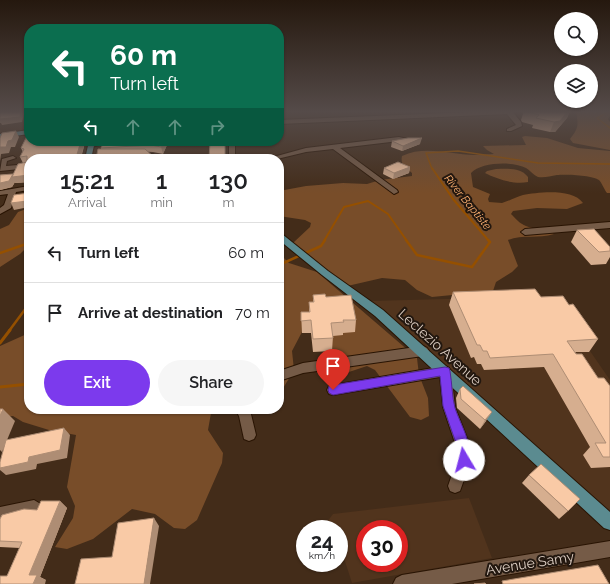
<!DOCTYPE html>
<style>
:root{--surface:#fff;--page:#f6f6f6;--text:#202124;--muted:#757577;--line:#e0e0e0;--accent:#7c3aed}
body{margin:0;font-family:Raleway,sans-serif;background:var(--page);color:var(--text);height:100vh;display:flex;flex-direction:column;font-size:15px;white-space:nowrap}
*{box-sizing:border-box;margin:0}
p{font-size:13px;color:var(--muted)}
.icon{flex:none;width:22px;height:22px;fill:none;stroke:currentColor;stroke-width:2;stroke-linecap:round;stroke-linejoin:round}
.map{position:relative;flex:1;overflow:hidden}
.details{position:absolute;left:24px;top:154px;width:260px;height:260px;display:flex;flex-direction:column;background:var(--surface);border-radius:16px;box-shadow:0 1px 3px #0004}
.details>*{flex:none}
.guide{position:absolute;left:24px;top:24px;width:260px;height:122px;border-radius:16px;box-shadow:0 1px 3px #0004;background:#0b6e4f;color:#fff;overflow:hidden}
.buttons{position:absolute;left:554px;top:12px;display:grid;gap:8px}
.buttons a{display:grid;place-items:center;width:44px;height:44px;border-radius:50%;background:var(--surface);box-shadow:0 1px 3px #0004;font-size:20px}
.speed{position:absolute;left:296px;top:520px;display:flex;gap:8px;font-size:20px;font-weight:700;text-align:center}
.speed>*{display:grid;place-content:center;width:52px;height:52px;border-radius:50%;background:var(--surface);box-shadow:0 1px 3px #0004;line-height:1}
.speed small{font-size:10px;font-weight:400}
.speed .limit{border:6px solid #d22;background:#fff;color:#111}
.pin{position:absolute;display:grid;place-items:center;width:34px;height:34px;color:#fff;margin:-41px -17px;border-radius:50% 50% 50% 0;rotate:-45deg;box-shadow:0 0 4px #0007}
.pin .icon{rotate:45deg}
.me{position:absolute;width:44px;margin:-22px;rotate:352deg;stroke-linejoin:round;filter:drop-shadow(0 0 3px #0008)}
.turn{display:flex;align-items:center;gap:14px;height:84px;padding:0 20px;font-size:18px}
.turn .icon{width:52px;height:52px;stroke-width:2.5}
.turn b{display:block;font-size:28px;line-height:34px}
.lanes{display:flex;align-items:center;height:38px;padding:0 20px;background:#0003;justify-content:center;gap:20px;direction:ltr}
.lanes .off{opacity:.35}
.eta{display:flex;justify-content:space-evenly;align-items:center;height:68px;text-align:center}
.eta b{font-size:24px;font-weight:600;line-height:28px}
.cta{display:flex;gap:8px;margin-top:auto;padding:8px 20px}
.cta a{flex:1;height:46px;border-radius:24px;background:var(--accent);color:#fff;font-size:16px;font-weight:600;line-height:46px;text-align:center}
.cta a+a{background:var(--page);color:var(--text)}
ul{padding:0;list-style:none}
li{display:flex;align-items:center;gap:12px;height:60px;padding:0 20px;border-top:1px solid var(--line)}
li div{flex:1}
li b{display:block;font-size:15px}
li em{font-style:normal}
.map>svg:first-child{display:block}
.built{fill:#51341d;fill-rule:evenodd}
.green{fill:#784d29}
.lines{fill:none;stroke-linecap:round;stroke-linejoin:round}
.stream-far3{stroke:#955000;stroke-width:1.5}
.stream-far2{stroke:#955000;stroke-width:2}
.stream-far1{stroke:#955000;stroke-width:2.5}
.stream{stroke:#955000;stroke-width:3}
.minor-casing{stroke:#291403;stroke-width:2}
.major-casing{stroke:#291403;stroke-width:2}
.minor{fill:#755b47;fill-rule:evenodd}
.major{fill:#5b8b90;fill-rule:evenodd}
.wall{fill:#d6ae8f}
.shaded-wall{fill:#ae8d74}
.building{fill:#f9caa6;stroke:#ae8d74}
.route{fill:#7c3aed;stroke:#51269a}
.labels{text-anchor:middle;stroke-width:4;stroke-linejoin:round;paint-order:stroke}
.far-water-label{font-size:11px;font-style:italic;fill:#ffb273;stroke:#22170f}
.near-street-label{font-size:14px;fill:#ddcec3;stroke:#22170f}
</style>
<div class="map">
<svg width="610" height="584" viewBox="0 0 610 584">
<rect width="100%" height="100%" fill="#432c19"/>
<!-- built -->
<g class="built">
<polygon points="552,296 610,380 610,517 371,301"/>
<path d="M 469,498 L 492,558 L 352,583 L 342,552 L 339,552 L 339,529 L 329,529 L 327,522 L 333,514 ZM 365,529 L 399,529 L 399,563 L 365,563 Z"/>
</g>
<!-- green -->
<g class="green">
<path d="M 578,111 L 610,111 L 610,116 L 608,119 L 610,122 L 610,150 L 573,143 L 570,139 C 578,129 579,125 576,113 Z"/>
<path d="M 525,136 L 547,138 L 578,148 L 610,151 L 610,193 L 607,193 C 604,189 602,183 599,180 C 593,175 564,174 557,175 C 550,176 545,178 538,177 C 533,175 530,170 526,168 C 513,161 481,162 471,173 L 473,187 L 490,194 L 488,199 L 489,202 C 493,202 498,203 502,203 C 509,201 516,197 523,195 C 538,192 573,188 583,203 L 567,209 L 537,208 L 513,211 L 511,214 C 515,218 520,224 526,226 C 535,230 545,228 554,234 C 538,239 523,234 508,240 L 518,266 L 512,272 L 496,282 L 493,291 L 432,297 L 417,290 L 405,280 L 382,278 L 343,287 L 293,243 L 310,227 L 311,223 L 305,220 L 279,216 L 279,191 L 306,186 L 343,183 L 367,184 L 380,180 L 412,176 L 412,173 C 406,168 400,165 402,156 C 426,145 450,155 475,155 C 481,155 488,154 494,154 L 487,150 L 483,146 L 526,145 L 522,137 Z"/>
<path d="M 496,169 C 508,169 520,167 528,177 L 528,182 C 514,185 497,179 485,173 L 487,171 Z"/>
<polygon points="29,208 29,245 20,254 0,267 0,229 9,225 18,212"/>
<polygon points="279,253 289,263 317,272 417,358 419,375 428,398 429,416 421,420 410,417 375,370 367,366 349,372 340,369 332,356 330,334 302,332 292,351 294,370 279,395"/>
<polygon points="29,333 29,409 214,409 211,413 208,430 223,453 222,463 197,520 185,529 174,528 155,514 132,509 93,539 67,549 55,547 73,518 75,506 67,487 76,435 49,430 23,422 13,416 0,417 0,346"/>
</g>
<g class="lines">
<!-- stream-far3 -->
<g class="stream-far3">
<polyline points="610,111 597,118 610,128"/>
<polyline points="432,169 426,153 458,151 538,163 610,164"/>
</g>
<!-- stream-far2 -->
<g class="stream-far2">
<polyline points="432,168 453,199 489,241"/>
<polyline points="324,241 344,207 368,201 388,214 407,241"/>
</g>
<!-- stream-far1 -->
<g class="stream-far1">
<polyline points="406,240 417,255 472,267 490,242 488,240"/>
<polyline points="0,253 29,243"/>
<polyline points="279,265 321,246 325,240"/>
<polyline points="9,331 29,304"/>
</g>
<!-- stream -->
<g class="stream">
<polyline points="0,343 10,330"/>
<polyline points="0,387 29,384"/>
</g>
<!-- minor casing -->
<g class="minor-casing">
<g id="minor">
<polygon points="495,111 512,111 521,122 522,126 511,131 507,131 507,129 516,125 507,114 279,124 279,120"/>
<polygon points="399,137 416,141 413,143 399,141 340,148 397,190 398,192 394,194 333,149 306,152 277,159 266,159 306,148"/>
<polygon points="102,141 115,141 91,147 88,145"/>
<rect x="229" y="141" width="6" height="18"/>
<polygon points="153,154 161,159 139,159 136,157 139,155"/>
<polygon points="13,156 16,158 7,161 6,166 29,164 29,168 0,171 2,159"/>
<polygon points="29,186 29,190 16,192 11,208 0,214 0,208 4,205 8,194 0,195 0,191"/>
<polygon points="610,222 610,228 525,235 521,232 525,229"/>
<polygon points="423,346 427,348 429,351 427,354 423,356 303,373 279,381 279,371 303,363"/>
<polygon points="445,366 449,368 451,371 455,407 469,443 471,460 460,491 455,493 450,491 448,486 457,460 455,443 443,407 440,377 333,395 329,394 327,390 329,386 333,385"/>
<polygon points="235,409 250,410 256,435 254,439 249,441 244,439 239,416"/>
<polygon points="34,500 39,503 42,508 39,513 0,523 0,507"/>
<polygon points="610,541 610,557 452,584 393,584 396,578 402,575"/>
</g>
</g>
<!-- major casing -->
<g class="major-casing">
<g id="major">
<polygon points="29,130 29,134 0,138 0,134"/>
<polygon points="89,141 95,141 91,159 85,159"/>
<polygon points="279,233 282,234 328,271 383,310 610,512 610,530 604,528 375,316 322,275 279,240"/>
</g>
</g>
<!-- minor -->
<use href="#minor" class="minor"/>
<!-- major -->
<use href="#major" class="major"/>
</g>
<!-- wall -->
<g class="wall">
<polygon points="524,111 570,111 567,118 555,132 550,132 532,128 533,125 522,122 521,120"/>
<polygon points="29,141 84,141 85,143 81,158 83,157 84,159 29,159 29,182 15,183 15,182 12,187 0,190 0,175 13,174 23,163 20,157 23,152 21,148"/>
<polygon points="163,141 166,141 167,145 163,154 153,152 101,149 101,148"/>
<polygon points="392,141 420,144 402,151 391,147"/>
<polygon points="410,167 409,173 393,179 383,174 384,168"/>
<polygon points="577,230 610,247 610,257 606,264 591,265 571,242"/>
<polygon points="453,292 541,297 569,305 598,339 589,352 575,352 598,378 610,386 610,467 591,468 583,455 590,447 544,367 484,370 481,364 477,364 474,357 471,358 449,305"/>
<polygon points="313,295 326,297 356,320 355,332 343,333 343,335 333,336 332,351 313,352 311,333 302,333 301,312 309,312 309,302 313,302"/>
<polygon points="460,389 486,421 480,429 457,408 456,398"/>
<polygon points="529,475 568,511 559,519 522,483"/>
<polygon points="60,501 67,508 40,577 46,580 7,576 20,548 0,547 0,519 37,510"/>
</g>
<!-- shaded-wall -->
<g class="shaded-wall">
<polygon points="21,111 29,111 29,113 24,114 22,122 2,125 1,123 0,123 0,117"/>
<polygon points="568,111 570,111 567,118 555,132 550,132 554,122"/>
<polygon points="16,131 19,137 15,147 11,147 9,153 1,154 0,161 0,147 8,141"/>
<polygon points="422,138 420,144 402,151 403,146"/>
<polygon points="81,141 84,141 85,143 80,159 76,158"/>
<polygon points="163,141 166,141 167,145 163,154 161,147"/>
<polygon points="410,167 409,173 393,179 394,173"/>
<polygon points="13,174 29,175 29,182 15,183 15,182 12,187 0,190 0,183"/>
<polygon points="29,196 29,207 14,210 11,203"/>
<polygon points="3,409 15,421 2,452 0,450 0,416"/>
<polygon points="492,412 486,421 480,429 485,420"/>
<polygon points="64,428 70,435 67,458 37,464 36,469 6,475 0,470 0,468 29,457"/>
<polygon points="60,501 67,508 40,577 46,580 45,584 33,584 29,575"/>
<polygon points="154,518 159,526 150,584 144,584"/>
</g>
<!-- building -->
<g class="building">
<polygon points="0,111 21,111 20,117 0,119"/>
<polygon points="526,111 568,111 560,121 554,122 536,118 539,115"/>
<polygon points="16,131 12,140 8,141 6,147 0,147 0,138 2,133"/>
<polygon points="29,133 29,141 81,141 76,158 83,157 83,159 29,159 29,175 12,177 18,164 27,162 27,156 20,157 24,149 21,148 28,134"/>
<polygon points="408,138 422,138 403,146 392,141"/>
<polygon points="104,141 163,141 161,147 151,145 101,148"/>
<polygon points="225,141 225,159 209,159 210,142"/>
<polygon points="98,149 145,149 156,159 96,159"/>
<polygon points="398,162 410,167 394,173 384,168"/>
<polygon points="13,174 9,181 0,183 0,175"/>
<polygon points="29,193 29,196 27,201 11,203 14,195"/>
<polygon points="594,229 610,247 610,251 599,252 577,230"/>
<polygon points="535,289 541,297 563,296 569,305 573,304 598,339 567,341 576,354 582,354 598,378 604,378 610,386 610,457 603,457 595,443 606,443 553,354 490,358 487,351 483,351 480,345 477,345 453,292"/>
<polygon points="325,294 326,297 351,295 356,320 343,320 344,322 331,323 333,338 313,339 311,320 301,321 301,312 310,312 309,302 314,302 313,295"/>
<polygon points="463,386 492,412 485,420 461,399 460,389"/>
<polygon points="0,409 3,409 0,416"/>
<polygon points="64,428 60,450 29,457 28,462 0,468 0,462 6,440"/>
<polygon points="541,464 580,499 568,511 529,475"/>
<polygon points="41,501 60,501 29,575 37,575 33,584 0,584 0,576 7,576 22,542 0,541 0,519 2,515 24,509 37,510"/>
<polygon points="154,518 144,584 75,584 81,559 112,557 118,523"/>
<polygon points="598,565 609,584 503,584 502,581"/>
<polygon points="485,583 486,584 474,584"/>
</g>
<!-- sky -->
<linearGradient id="sky" x2="0" y2="1"><stop stop-color="#25180e"/><stop offset="0.58" stop-color="#554b49"/><stop offset="1" stop-color="#554b49" stop-opacity="0"/></linearGradient>
<rect width="610" height="193" fill="url(#sky)"/>
<!-- route -->
<path class="route" d="M 445,367 L 449,368 L 450,371 C 452,383 452,397 455,408 C 460,424 475,447 468,464 L 464,466 L 459,464 L 456,443 L 443,406 L 440,376 L 333,395 L 329,393 L 328,390 L 329,386 L 333,385 Z"/>
<g class="labels">
<!-- far-water labels -->
<g class="far-water-label">
<text transform="translate(468 202) rotate(51)" y="4">River Baptiste</text>
</g>
<!-- near-street labels -->
<g class="near-street-label">
<text transform="translate(440 347) rotate(42)" y="5">Leclezio Avenue</text>
<text transform="translate(530 563) rotate(-9)" y="5">Avenue Samy</text>
</g>
</g>
</svg>
<div class="buttons">
<a><svg class="icon" aria-label="search" viewBox="0 0 24 24"><circle cx="10" cy="10" r="6"/><path d="M15 15l6 6"/></svg></a>
<a><svg class="icon" aria-label="layers" viewBox="0 0 24 24"><path d="M12 4l9 5-9 5-9-5zM3 14l9 5 9-5"/></svg></a>
</div>
<div class="speed"><div>24<small>km/h</small></div><div class="limit">30</div></div>
<div class="pin" style="left:333px;top:390px;background:#d93025"><svg class="icon" aria-label="arrive" viewBox="0 0 24 24"><path d="M6 21V4h12l-3 4 3 4H6"/></svg></div>
<svg class="me" style="left:464px;top:460px" viewBox="-20 -20 40 40"><circle r="19" fill="#fff"/><path d="M0-13L10 11 0 6-10 11z" fill="#7c3aed"/></svg>
<div class="guide">
<div class="turn"><svg class="icon" aria-label="left" viewBox="0 0 24 24"><path d="M17 20v-9H6M10 6l-5 5 5 5"/></svg><div><b>60 m</b>Turn left</div></div>
<div class="lanes"><svg class="icon" aria-label="left" viewBox="0 0 24 24"><path d="M17 20v-9H6M10 6l-5 5 5 5"/></svg><svg class="icon off" aria-label="ahead" viewBox="0 0 24 24"><path d="M12 20V5M6 11l6-6 6 6"/></svg><svg class="icon off" aria-label="ahead" viewBox="0 0 24 24"><path d="M12 20V5M6 11l6-6 6 6"/></svg><svg class="icon off" aria-label="right" viewBox="0 0 24 24"><path d="M7 20v-9h11M14 6l5 5-5 5"/></svg></div>
</div>
<section class="details">
<div class="eta">
<div><b>15:21</b><p>Arrival</p></div>
<div><b>1</b><p>min</p></div>
<div><b>130</b><p>m</p></div>
</div>
<ul>
<li><svg class="icon" aria-label="left" viewBox="0 0 24 24"><path d="M17 20v-9H6M10 6l-5 5 5 5"/></svg><div><b>Turn left</b></div><em>60 m</em></li>
<li><svg class="icon" aria-label="arrive" viewBox="0 0 24 24"><path d="M6 21V4h12l-3 4 3 4H6"/></svg><div><b>Arrive at destination</b></div><em>70 m</em></li>
</ul>
<div class="cta"><a>Exit</a><a>Share</a></div>
</section>
</div>
